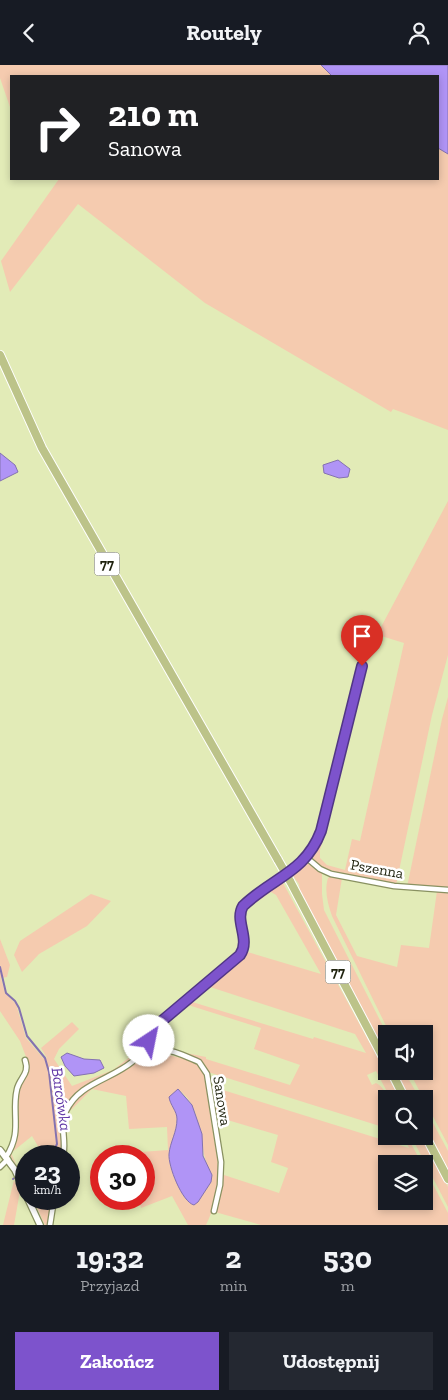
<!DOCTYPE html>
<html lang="pl">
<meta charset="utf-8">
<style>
:root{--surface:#171b24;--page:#242831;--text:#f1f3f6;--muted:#9ea1a6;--accent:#7d53cc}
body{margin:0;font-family:"Zilla Slab",serif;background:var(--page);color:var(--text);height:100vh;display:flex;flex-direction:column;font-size:19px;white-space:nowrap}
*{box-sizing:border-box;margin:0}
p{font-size:16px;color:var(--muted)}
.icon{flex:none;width:28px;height:28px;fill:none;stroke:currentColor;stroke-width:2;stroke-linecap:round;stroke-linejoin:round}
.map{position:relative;height:1160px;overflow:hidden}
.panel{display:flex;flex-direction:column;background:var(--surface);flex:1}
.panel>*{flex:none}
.banner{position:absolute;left:10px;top:10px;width:429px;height:105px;border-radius:0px;box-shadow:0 2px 8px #0003;background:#202124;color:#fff;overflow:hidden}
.controls{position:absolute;left:378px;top:960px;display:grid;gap:10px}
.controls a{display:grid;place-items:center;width:55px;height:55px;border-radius:0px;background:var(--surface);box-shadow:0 2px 8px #0003;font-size:25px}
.speed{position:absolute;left:15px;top:1080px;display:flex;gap:10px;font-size:25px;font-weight:700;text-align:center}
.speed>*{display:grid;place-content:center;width:65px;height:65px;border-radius:50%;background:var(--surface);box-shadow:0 2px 8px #0003;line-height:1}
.speed small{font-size:12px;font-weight:400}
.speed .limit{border:8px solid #d22;background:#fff;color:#111}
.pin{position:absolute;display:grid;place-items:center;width:42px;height:42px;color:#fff;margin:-51px -21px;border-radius:50% 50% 50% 0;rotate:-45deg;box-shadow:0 0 5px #0007}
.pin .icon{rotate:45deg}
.me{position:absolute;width:55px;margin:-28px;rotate:34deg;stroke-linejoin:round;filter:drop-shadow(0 0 4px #0008)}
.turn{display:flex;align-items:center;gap:18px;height:105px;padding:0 15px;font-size:22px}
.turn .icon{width:65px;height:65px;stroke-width:2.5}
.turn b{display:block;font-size:35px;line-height:42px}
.eta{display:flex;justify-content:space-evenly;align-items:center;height:85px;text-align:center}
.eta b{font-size:30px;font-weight:800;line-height:35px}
.button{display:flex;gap:10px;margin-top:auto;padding:10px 15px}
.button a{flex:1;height:58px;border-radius:0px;background:var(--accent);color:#fff;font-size:20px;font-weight:800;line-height:58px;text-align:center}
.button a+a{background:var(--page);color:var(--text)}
header{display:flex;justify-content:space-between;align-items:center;height:65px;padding:0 15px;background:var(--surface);font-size:22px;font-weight:800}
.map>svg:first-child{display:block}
.green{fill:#f5cbaf;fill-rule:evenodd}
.water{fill:#b094f6;stroke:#8472b0}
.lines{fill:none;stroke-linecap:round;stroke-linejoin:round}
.stream{stroke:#8472b0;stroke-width:2}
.minor-casing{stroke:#899161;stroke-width:7}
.tertiary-casing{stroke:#899161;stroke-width:8}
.primary-casing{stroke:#fff;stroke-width:10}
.minor{stroke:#fff;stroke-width:4.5}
.tertiary{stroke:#fff;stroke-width:5.5}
.primary{stroke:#bcc389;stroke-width:8}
.primary-bridge-casing{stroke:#fff;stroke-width:10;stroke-linecap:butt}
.primary-bridge{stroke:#bcc389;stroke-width:8}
.route-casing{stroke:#513685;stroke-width:12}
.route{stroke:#7d53cc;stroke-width:9}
.labels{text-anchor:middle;stroke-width:5;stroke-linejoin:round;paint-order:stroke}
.shield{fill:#fff;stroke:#626456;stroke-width:1}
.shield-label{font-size:14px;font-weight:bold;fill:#1e210d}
.street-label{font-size:15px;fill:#1e210d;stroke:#fff}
.water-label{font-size:16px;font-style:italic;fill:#5e34a4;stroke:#fff}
</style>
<header><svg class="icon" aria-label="back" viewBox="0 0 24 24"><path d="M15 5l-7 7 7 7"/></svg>Routely<svg class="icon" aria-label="person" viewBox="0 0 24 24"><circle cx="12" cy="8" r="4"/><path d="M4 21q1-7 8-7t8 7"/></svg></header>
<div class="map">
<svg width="448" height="1160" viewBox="0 0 448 1160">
<rect width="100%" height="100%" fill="#e2ebb7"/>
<!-- green -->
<g class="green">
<polygon points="0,0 321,0 332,11 11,11 11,45 0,13"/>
<polygon points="438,83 448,89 448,365 393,344 391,347 205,238 78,139 10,227 1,196 59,114 438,114"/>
<path d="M 448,436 L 448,590 L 432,650 L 396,820 C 380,817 315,808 312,791 L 322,773 L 324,772 L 320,785 L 320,793 L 327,800 L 345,805 L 352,774 L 360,776 L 404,578 L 378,570 L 360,611 L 371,581 Z"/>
<polygon points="448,632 448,824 407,822 442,654"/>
<path d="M 305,798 L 310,799 L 322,808 L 322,829 L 324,845 L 387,969 L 386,989 L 300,827 L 299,819 L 293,811 L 283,818 L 400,1034 L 391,1034 L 376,1006 L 367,1010 L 372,1020 L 376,1018 C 391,1024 386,1049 386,1063 L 208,1007 L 202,998 L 176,986 L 206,992 L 206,994 L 290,1020 L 300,1000 L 254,984 L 261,963 L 185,939 L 189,936 L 313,974 L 314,972 L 366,988 L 355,969 L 207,921 L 196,930 L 234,899 L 236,900 L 239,898 L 238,896 L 244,886 L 321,909 L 276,830 L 271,827 L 254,839 L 253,834 Z"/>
<path d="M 331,811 L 342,812 L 409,825 L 378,821 L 342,813 L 336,850 L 357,891 L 397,902 L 401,880 L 429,883 L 437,826 L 448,827 L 448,1080 L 409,1006 L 424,1006 L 424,969 L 390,969 L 332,851 C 328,839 324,826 328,813 Z"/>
<polygon points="91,829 111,836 87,861 39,889 22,907 14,890 20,876"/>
<path d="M 0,874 L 10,900 L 7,912 L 1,913 L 5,928 L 16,939 L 26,973 L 43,993 L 47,993 L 41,983 L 72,957 L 79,964 L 59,984 L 54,994 L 72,1021 L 113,1005 L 130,992 L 132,994 C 110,1012 67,1021 62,1052 C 59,1065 63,1078 62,1091 L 38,1091 L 42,1088 L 32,1071 L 11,1088 L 18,1104 L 10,1090 L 16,1074 L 18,1026 L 28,1008 L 28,997 L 20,976 L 0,946 Z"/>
<path d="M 158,987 L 196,997 L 205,1008 C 208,1026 209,1044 212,1062 C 219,1101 224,1123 206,1160 L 188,1160 L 172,1131 L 141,1143 L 139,1134 L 144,1134 L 144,1091 L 114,1091 L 114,1089 L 168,1085 L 167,1062 L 129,1064 L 126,1031 L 92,1024 L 71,1045 L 69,1044 C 85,1017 130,999 158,987 ZM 178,1024 C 206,1044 196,1083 212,1110 L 169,1085 L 177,1067 Z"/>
<polygon points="396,1006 404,1006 420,1034 410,1034"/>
<polygon points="210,1021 409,1083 403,1071 407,1071 422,1099 386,1099 386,1136 424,1136 424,1102 448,1148 448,1160 261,1160 215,1147 221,1129 222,1103 224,1102 224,1110 279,1128 288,1103 271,1097 278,1070 214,1051"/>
<polygon points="424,1041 448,1086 448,1104 424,1059"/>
<polygon points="411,1071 421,1071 448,1122 448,1142"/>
<polygon points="14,1115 18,1123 20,1122 37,1160 20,1126 14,1160 3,1160"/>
<polygon points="33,1134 52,1134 48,1160 45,1160"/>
</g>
<!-- water -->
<g class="water">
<polygon points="321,0 448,0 448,89 438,83 438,11 332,11"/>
<polygon points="0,388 15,400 18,407 0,416"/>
<polygon points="338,395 350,404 348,412 339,413 324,408 323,400"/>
<polygon points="67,988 84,994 100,995 104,1003 94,1008 74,1011 65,1001 61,992"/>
<path d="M 178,1024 L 192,1040 L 202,1069 L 203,1091 L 212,1110 L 211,1117 L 198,1137 L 194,1140 C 182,1137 168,1101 169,1089 C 170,1077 177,1067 177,1054 C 177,1046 170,1040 169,1032 Z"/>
</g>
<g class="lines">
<!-- stream -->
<g class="stream">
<polyline points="0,902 6,928 15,936 19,943 27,971 45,993 49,1007 57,1079 51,1091"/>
<polyline points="13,1114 26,1105"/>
</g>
<!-- minor casing -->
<g class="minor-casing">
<g id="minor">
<polyline points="307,793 320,804 331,809 394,821 448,825"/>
<path d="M 136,993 C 143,994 150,987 157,985 C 170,983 187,992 199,997 L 207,1009 L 221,1097 L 220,1120 L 214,1146"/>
<path d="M 63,1091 C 67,1077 59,1060 66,1046 C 79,1018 110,1015 132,997 C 145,985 151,967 164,954 C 188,931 216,914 240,891 C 251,874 234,855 242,842 C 247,835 256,830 263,825 C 290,807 309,797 321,765 L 362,601"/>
<path d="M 6,1092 C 23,1066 11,1049 17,1024 C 20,1012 30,1009 25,995"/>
<polyline points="0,1102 8,1094"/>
<polyline points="50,1160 54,1134"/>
</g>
</g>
<!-- tertiary casing -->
<g class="tertiary-casing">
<g id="tertiary">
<polyline points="0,1085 15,1105 26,1129"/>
<polyline points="28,1134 40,1160"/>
</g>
</g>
<!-- primary casing -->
<g class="primary-casing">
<g id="primary">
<polyline points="0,290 42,383 278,795"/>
<polyline points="290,816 386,998"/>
<polyline points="391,1006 405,1034"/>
<polyline points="424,1068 448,1114"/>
</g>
</g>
<!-- minor -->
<use href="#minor" class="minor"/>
<!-- tertiary -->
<use href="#tertiary" class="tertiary"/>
<!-- primary -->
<use href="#primary" class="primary"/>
<!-- primary-bridge casing -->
<g class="primary-bridge-casing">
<polyline id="primary-bridge" points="278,795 290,816"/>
</g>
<!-- primary-bridge -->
<use href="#primary-bridge" class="primary-bridge"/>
</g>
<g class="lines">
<!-- route casing -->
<g class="route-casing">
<path id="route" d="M 149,976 L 163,955 L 240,890 C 251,874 234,856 243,841 C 273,812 305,808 321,766 L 362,601"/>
</g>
<!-- route -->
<use href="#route" class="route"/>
</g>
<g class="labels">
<!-- shield labels -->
<g class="shield">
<rect x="94.5" y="487.5" width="25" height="23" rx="4"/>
<rect x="325.5" y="895.5" width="25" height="23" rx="4"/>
</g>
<g class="shield-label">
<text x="107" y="504">77</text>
<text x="338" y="912">77</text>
</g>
<!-- street labels -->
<g class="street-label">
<text transform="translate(377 804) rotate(10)" y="5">Pszenna</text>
<text transform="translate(222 1036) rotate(81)" y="5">Sanowa</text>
</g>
<!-- water labels -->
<g class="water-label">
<text transform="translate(62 1034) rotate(82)" y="6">Barcówka</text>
</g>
</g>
</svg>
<div class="controls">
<a><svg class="icon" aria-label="sound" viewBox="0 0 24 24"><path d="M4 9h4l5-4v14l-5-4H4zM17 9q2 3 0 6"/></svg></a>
<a><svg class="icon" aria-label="search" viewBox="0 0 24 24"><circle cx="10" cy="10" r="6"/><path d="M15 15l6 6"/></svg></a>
<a><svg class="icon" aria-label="layers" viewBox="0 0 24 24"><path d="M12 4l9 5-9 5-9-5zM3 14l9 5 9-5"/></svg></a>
</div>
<div class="speed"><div>23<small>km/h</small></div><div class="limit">30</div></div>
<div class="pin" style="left:362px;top:601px;background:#d93025"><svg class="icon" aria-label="arrive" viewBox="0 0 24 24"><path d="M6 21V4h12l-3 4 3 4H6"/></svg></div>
<svg class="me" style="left:149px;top:976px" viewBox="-20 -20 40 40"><circle r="19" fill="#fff"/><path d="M0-13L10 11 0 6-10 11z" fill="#7d53cc"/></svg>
<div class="banner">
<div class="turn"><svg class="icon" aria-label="right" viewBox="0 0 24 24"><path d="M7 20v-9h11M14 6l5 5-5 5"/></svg><div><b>210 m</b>Sanowa</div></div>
</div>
</div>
<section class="panel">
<div class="eta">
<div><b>19:32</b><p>Przyjazd</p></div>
<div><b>2</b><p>min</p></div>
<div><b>530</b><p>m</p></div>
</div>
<div class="button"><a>Zakończ</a><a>Udostępnij</a></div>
</section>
